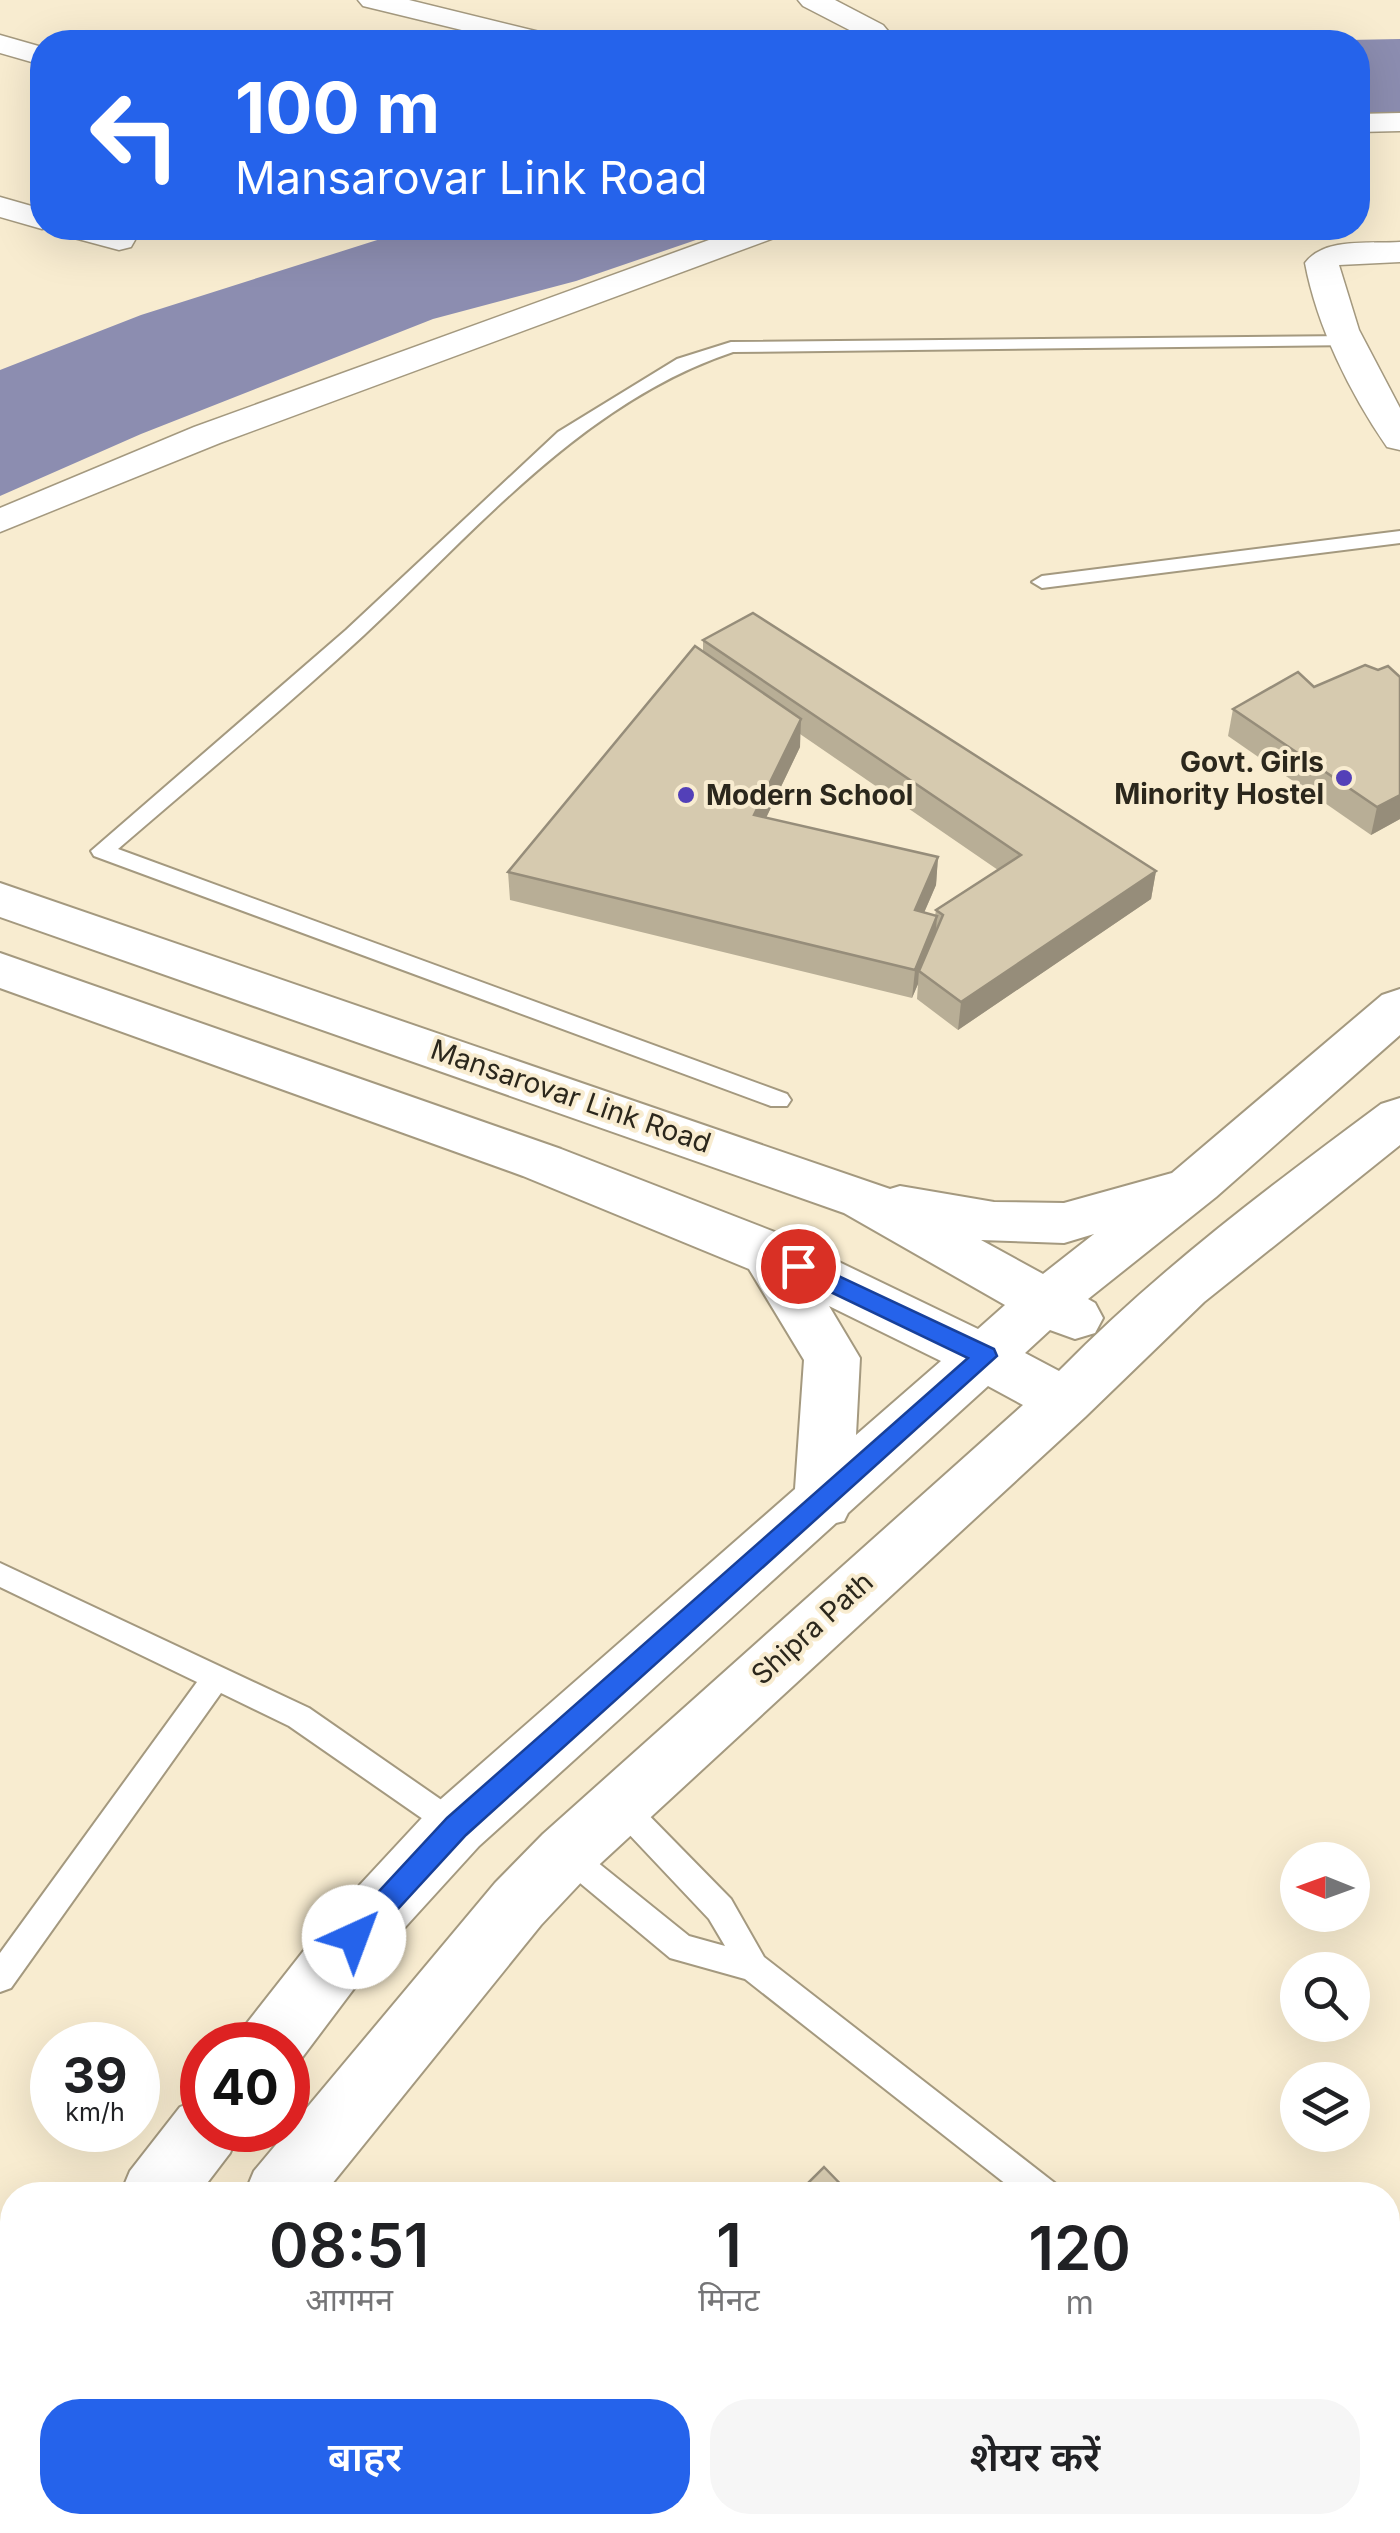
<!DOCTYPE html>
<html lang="hi">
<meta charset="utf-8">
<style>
:root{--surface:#fff;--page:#f6f6f6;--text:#202124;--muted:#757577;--accent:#2563eb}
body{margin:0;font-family:Inter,"Noto Sans Devanagari",sans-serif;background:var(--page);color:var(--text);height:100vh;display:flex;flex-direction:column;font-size:38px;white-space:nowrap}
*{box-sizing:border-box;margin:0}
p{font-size:32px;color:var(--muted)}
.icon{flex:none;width:55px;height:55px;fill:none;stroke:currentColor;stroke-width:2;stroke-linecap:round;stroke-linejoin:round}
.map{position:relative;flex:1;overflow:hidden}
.sheet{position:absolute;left:0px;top:2182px;width:1400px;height:352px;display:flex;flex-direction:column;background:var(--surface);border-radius:40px 40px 0 0;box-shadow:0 10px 40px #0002}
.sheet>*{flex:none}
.top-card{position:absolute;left:30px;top:30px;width:1340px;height:210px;border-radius:40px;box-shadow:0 10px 40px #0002;background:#2563eb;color:#fff;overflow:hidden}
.needle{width:65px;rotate:271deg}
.controls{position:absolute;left:1280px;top:1842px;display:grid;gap:20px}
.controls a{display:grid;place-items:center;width:90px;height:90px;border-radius:50%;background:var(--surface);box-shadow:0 10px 40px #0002;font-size:50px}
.speed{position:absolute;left:30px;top:2022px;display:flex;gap:20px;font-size:50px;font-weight:700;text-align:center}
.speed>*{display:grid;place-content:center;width:130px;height:130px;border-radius:50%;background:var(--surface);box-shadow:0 10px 40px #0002;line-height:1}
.speed small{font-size:25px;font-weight:400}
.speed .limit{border:15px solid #d22;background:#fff;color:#111}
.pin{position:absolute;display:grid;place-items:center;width:85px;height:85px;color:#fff;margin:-42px;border:5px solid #fff;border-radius:50%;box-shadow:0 2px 10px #0007}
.me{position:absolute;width:110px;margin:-55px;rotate:43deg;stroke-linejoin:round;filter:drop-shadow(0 0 8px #0008)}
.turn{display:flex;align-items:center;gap:35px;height:210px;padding:0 40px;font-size:45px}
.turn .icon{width:130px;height:130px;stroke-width:2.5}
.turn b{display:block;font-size:70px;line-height:85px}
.eta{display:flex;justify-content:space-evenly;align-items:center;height:170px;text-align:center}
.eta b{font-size:60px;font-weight:600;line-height:70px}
.action{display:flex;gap:20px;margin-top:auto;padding:20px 40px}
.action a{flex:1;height:115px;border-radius:40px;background:var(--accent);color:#fff;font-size:40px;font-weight:600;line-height:115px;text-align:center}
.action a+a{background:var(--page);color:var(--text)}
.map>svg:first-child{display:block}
.water{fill:#8c8db0}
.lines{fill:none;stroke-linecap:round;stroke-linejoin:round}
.lane-casing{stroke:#a4997f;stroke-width:4}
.street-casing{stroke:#a4997f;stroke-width:3}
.secondary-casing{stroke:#a4997f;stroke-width:4}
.lane{fill:#fff;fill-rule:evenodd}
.street{fill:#fff;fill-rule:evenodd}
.secondary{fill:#fff;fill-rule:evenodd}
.wall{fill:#b8ae96;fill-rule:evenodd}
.shaded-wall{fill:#968d7a}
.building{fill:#d6caaf;stroke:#968d7a;stroke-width:2.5}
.route{fill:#2563eb;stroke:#184099;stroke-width:2.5}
.poi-dot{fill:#5340b8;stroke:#f8ecd0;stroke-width:4}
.labels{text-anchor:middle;stroke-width:8;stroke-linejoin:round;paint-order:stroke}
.poi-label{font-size:28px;font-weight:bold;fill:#2b271c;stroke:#f8ecd0;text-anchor:end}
.street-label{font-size:28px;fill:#2b271c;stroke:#f8ecd0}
</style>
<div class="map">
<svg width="1400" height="2533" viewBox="0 0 1400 2533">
<rect width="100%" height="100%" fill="#f8ecd0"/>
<!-- water -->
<g class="water">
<polygon points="1400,39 1400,119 1358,120 1358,42 1239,42"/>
<polygon points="415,228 731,228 576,281 433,319 141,434 0,496 0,370 141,315"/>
</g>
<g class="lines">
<!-- lane casing -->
<g class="lane-casing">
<g id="lane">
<path d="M 1350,336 L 1359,341 L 1356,345 L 733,352 C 583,402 476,531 364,635 C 284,709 200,778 118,849 L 787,1094 L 791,1100 L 787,1106 L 771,1106 L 94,856 L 91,851 L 346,630 L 558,432 L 677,359 L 731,342 Z"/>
<polygon points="1400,531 1400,543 1042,588 1032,582 1042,576"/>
<polygon points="0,1563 309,1708 466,1817 471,1826 466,1835 456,1839 446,1835 289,1726 221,1693 11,1988 0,1992 0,1953 197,1682 0,1587"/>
<polygon points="618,1790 628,1794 731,1899 764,1957 1056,2184 1061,2195 1020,2195 745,1979 670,1958 556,1863 551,1854 556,1845 566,1841 576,1845 689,1936 725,1946 709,1919 608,1812 603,1803 608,1794"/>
<polygon points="348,2522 387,2522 383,2533 344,2533"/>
<polygon points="1186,2522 1225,2522 1221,2533 1182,2533"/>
</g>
</g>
<!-- street casing -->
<g class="street-casing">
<g id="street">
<polygon points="358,0 409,0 556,36 560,42 511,42 363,6"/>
<polygon points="798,0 835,0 883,25 888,31 883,37 863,37 803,6"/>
<polygon points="0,35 42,47 42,65 0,53"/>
<polygon points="1400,113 1400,131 1358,132 1358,114"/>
<polygon points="0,197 42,209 42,228 47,228 42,229 0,217"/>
<polygon points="58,228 110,228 131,233 135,240 131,247 119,250 63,235"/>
<polygon points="742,228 787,228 782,235 220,443 0,532 0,508 194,427"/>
<path d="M 1400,242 L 1400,262 L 1339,265 L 1359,330 L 1400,408 L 1400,450 L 1387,447 C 1350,393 1317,327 1305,263 C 1324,237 1371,244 1400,242 Z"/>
</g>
</g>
<!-- secondary casing -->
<g class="secondary-casing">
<g id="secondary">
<path d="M 0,883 L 890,1189 L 900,1186 L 994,1202 L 1064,1203 L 1172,1173 L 1382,995 L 1400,989 L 1400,1035 L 1216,1197 L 1088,1299 L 1095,1303 L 1103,1318 L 1095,1333 L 1075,1339 L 1050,1330 L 1025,1353 L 1059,1371 C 1157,1271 1269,1187 1381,1104 L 1400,1098 L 1400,1145 L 1204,1302 L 1085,1417 L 589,1874 L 541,1925 L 323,2195 L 244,2195 L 254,2171 L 495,1883 L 543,1834 L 1023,1405 L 988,1386 L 848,1513 L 844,1521 L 836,1523 L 479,1846 L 377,1958 L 295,2067 L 288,2070 L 288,2045 L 237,2045 L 247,2023 L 331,1916 L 433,1806 L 795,1489 L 804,1360 L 749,1269 L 523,1176 L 0,988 L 0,953 L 561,1149 L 785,1236 L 978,1329 L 1005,1305 L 844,1213 L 0,917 ZM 1094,1234 L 1043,1274 L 981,1240 L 1064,1243 ZM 829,1306 L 941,1361 L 856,1435 L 860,1358 Z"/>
<polygon points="202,2098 202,2130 240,2130 230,2153 198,2195 120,2195 130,2171 180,2107"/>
<polygon points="12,2343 12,2428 0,2433 0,2348"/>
<polygon points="12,2501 12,2522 82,2522 77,2533 0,2533"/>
</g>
</g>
<!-- lane -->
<use href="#lane" class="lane"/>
<!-- street -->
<use href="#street" class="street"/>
<!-- secondary -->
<use href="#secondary" class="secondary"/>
</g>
<!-- wall -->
<g class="wall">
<path d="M 703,640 L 1156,871 L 1151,899 L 958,1030 L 917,999 L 918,984 L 912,998 L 510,900 L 508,872 L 703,652 ZM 800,734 L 998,870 L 936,910 L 935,916 L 924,913 L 936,885 L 938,857 L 766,818 L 800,747 Z"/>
<polygon points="1378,670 1400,677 1400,819 1371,835 1228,736 1233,709"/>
</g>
<!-- shaded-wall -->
<g class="shaded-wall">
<polygon points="801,719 800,747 754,843 754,815"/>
<polygon points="1400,795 1400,819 1371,835 1377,807"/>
<polygon points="938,857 936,885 913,938 915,910"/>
<polygon points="1156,871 1151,899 958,1030 961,1002"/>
<polygon points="937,916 935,944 919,971 918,984 912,998 915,970"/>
<polygon points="1086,2522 1098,2522 1089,2533 1077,2533"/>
</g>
<!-- building -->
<g class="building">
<polygon points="753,613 1156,871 961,1002 919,971 943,915 936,910 1021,855 703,640"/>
<polygon points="695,646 801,719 754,815 938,857 915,910 937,916 915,970 508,872"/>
<polygon points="1365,665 1378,670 1388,666 1400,677 1400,795 1377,807 1233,709 1298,672 1314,687"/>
<polygon points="824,2167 851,2195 796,2195"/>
<polygon points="468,2522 1086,2522 1077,2533 457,2533"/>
</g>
<!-- route -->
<polygon class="route" points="798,1257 994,1349 997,1356 466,1835 364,1946 354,1949 345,1946 341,1937 345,1928 447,1818 968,1358 789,1272 786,1266"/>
<!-- markers -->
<g class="poi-dot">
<circle cx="1344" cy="778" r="10"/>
<circle cx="686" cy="795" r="10"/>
</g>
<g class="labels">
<!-- poi labels -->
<g class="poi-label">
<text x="1324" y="772">Govt. Girls<tspan x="1324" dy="32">Minority Hostel</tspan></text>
<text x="706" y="805" text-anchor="start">Modern School</text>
</g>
<!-- street labels -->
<g class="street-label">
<text transform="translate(571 1096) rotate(19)" y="10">Mansarovar Link Road</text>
<text transform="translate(812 1628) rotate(-42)" y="10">Shipra Path</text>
</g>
</g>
</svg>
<div class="controls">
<a><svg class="needle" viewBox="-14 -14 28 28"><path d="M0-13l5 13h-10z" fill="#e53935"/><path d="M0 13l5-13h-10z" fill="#757577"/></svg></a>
<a><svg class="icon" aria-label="search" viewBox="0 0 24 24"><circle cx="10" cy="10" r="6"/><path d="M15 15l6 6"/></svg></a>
<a><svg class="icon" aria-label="layers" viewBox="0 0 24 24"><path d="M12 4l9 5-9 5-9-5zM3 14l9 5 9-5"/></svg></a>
</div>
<div class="speed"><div>39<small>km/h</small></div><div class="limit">40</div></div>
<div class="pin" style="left:798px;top:1266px;background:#d93025"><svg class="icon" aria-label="arrive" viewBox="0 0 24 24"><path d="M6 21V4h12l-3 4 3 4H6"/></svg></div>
<svg class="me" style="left:354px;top:1937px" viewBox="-20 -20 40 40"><circle r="19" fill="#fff"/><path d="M0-13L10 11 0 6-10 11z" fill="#2563eb"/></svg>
<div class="top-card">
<div class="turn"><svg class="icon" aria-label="left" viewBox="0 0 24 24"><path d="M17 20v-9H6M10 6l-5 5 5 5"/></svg><div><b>100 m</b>Mansarovar Link Road</div></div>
</div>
<section class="sheet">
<div class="eta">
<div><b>08:51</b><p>आगमन</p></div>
<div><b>1</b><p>मिनट</p></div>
<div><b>120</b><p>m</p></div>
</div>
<div class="action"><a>बाहर</a><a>शेयर करें</a></div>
</section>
</div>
